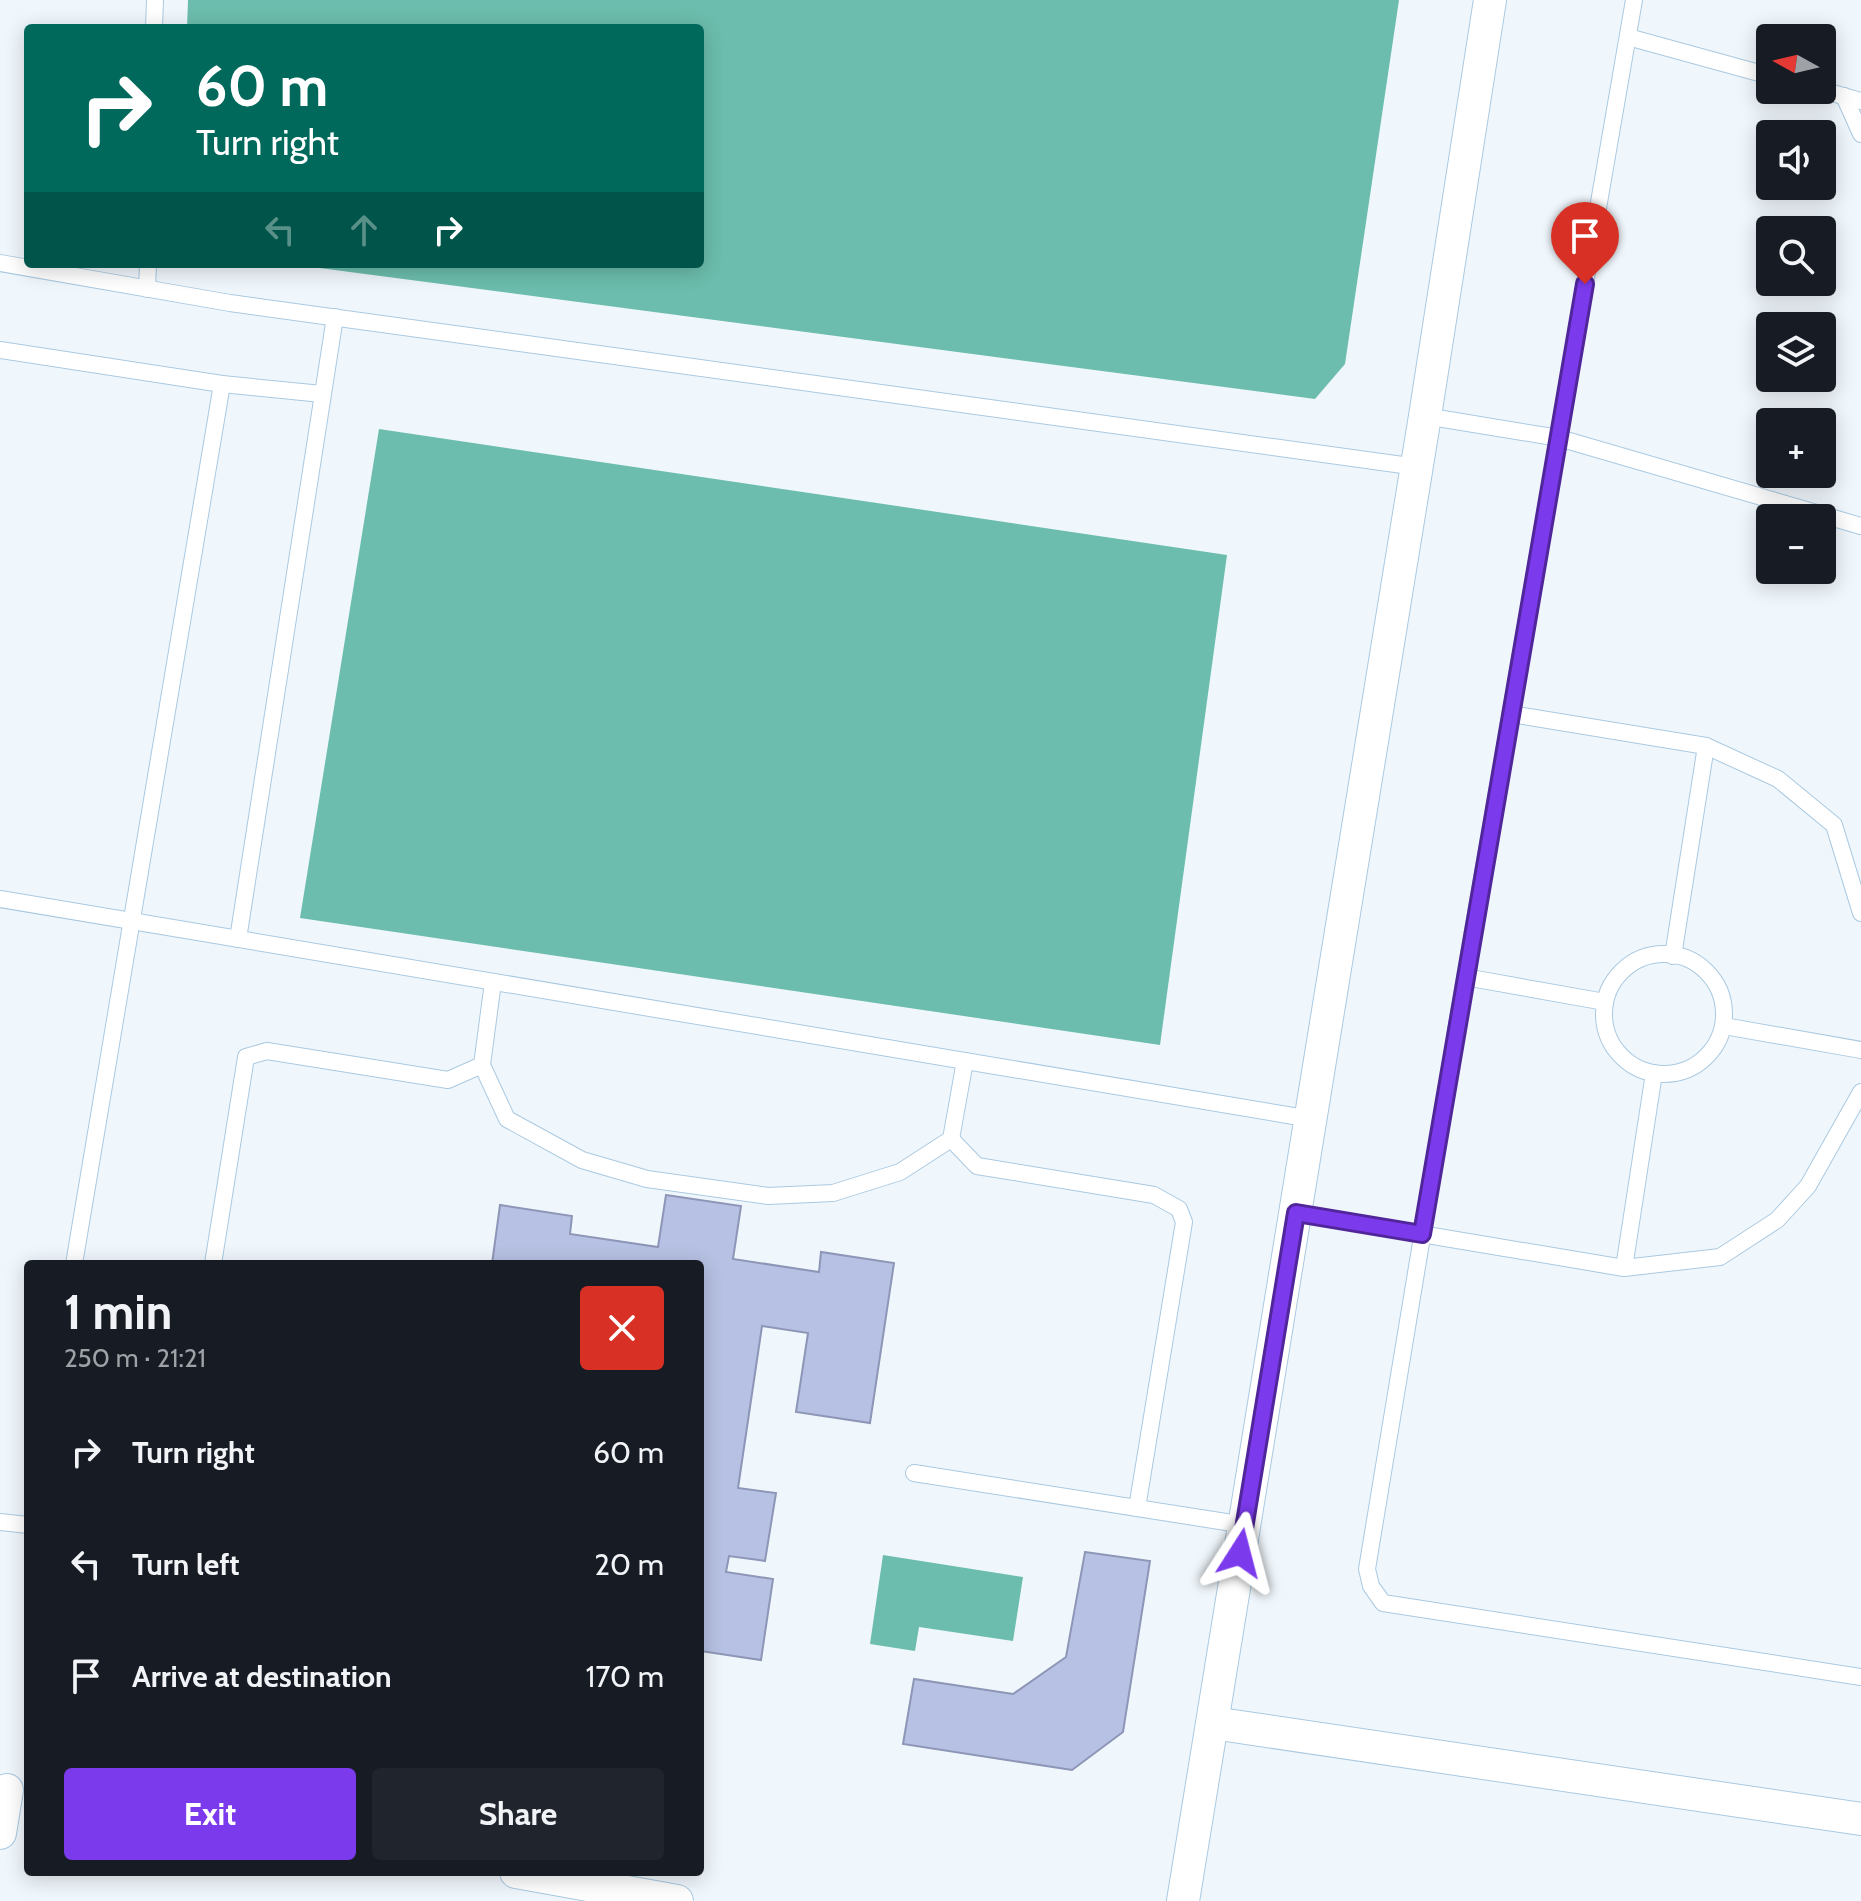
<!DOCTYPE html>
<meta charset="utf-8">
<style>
:root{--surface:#171b24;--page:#20242c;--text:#f1f3f6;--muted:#9ea1a6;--accent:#7c3aed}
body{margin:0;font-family:Cabin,sans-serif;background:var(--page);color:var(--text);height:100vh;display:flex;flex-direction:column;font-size:30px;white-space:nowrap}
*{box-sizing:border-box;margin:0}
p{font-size:26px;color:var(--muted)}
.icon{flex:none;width:44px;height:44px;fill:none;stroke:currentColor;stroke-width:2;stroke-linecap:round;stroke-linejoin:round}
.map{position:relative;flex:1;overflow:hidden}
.panel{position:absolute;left:24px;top:1260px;width:680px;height:616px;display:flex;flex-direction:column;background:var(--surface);border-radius:8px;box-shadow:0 4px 20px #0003}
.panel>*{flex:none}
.guide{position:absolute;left:24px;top:24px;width:680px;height:244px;border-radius:8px;box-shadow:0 4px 20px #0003;background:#00695c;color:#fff;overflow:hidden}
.needle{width:52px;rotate:278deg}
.fabs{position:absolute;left:1756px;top:24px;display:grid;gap:16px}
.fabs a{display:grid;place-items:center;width:80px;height:80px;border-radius:8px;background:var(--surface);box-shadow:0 4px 20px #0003;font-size:40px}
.pin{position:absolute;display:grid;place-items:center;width:68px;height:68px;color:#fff;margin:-82px -34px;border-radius:50% 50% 50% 0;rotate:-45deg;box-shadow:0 0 8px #0007}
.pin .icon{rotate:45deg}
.me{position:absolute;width:88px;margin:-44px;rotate:9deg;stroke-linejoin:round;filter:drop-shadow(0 0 6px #0008)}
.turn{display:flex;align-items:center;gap:28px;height:168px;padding:0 40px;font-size:36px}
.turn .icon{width:104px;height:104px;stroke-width:2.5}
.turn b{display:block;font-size:56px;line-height:68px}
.lanes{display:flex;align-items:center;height:76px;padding:0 40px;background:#0003;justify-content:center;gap:40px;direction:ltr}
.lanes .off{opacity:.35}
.round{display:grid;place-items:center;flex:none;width:84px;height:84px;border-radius:8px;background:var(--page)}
.head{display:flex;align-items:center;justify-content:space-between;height:136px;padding:0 40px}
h1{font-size:48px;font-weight:700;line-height:60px}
.primary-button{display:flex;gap:16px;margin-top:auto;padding:16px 40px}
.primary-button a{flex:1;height:92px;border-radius:8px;background:var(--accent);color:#fff;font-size:32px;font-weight:700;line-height:92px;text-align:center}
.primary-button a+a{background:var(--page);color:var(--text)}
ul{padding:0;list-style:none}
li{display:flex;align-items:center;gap:24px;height:112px;padding:0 40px}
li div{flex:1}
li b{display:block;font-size:30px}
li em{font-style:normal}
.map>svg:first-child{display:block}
.water{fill:#6cbdad}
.building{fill:#b7c1e3;stroke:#8d96b6;stroke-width:2}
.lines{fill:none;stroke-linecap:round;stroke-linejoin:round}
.lane-casing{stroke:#aac9e1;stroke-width:18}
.street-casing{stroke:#aac9e1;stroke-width:34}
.lane{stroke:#fff;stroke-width:16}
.street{stroke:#fff;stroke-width:32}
.route-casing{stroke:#51269a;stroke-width:20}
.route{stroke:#7c3aed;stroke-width:14}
</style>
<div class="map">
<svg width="1861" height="1901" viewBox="0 0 1861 1901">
<rect width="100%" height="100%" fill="#f0f7fc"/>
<!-- water -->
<g class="water">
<polygon points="188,0 1399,0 1345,364 1315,399 289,264 700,264 700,28 187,28"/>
<polygon points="379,429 1227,555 1160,1045 300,918"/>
<polygon points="883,1555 1023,1577 1013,1641 919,1627 915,1651 870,1644"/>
</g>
<!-- building -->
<g class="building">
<polygon points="666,1195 741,1206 733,1259 819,1272 821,1252 894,1263 870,1423 796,1412 808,1333 762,1326 738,1488 776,1493 765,1561 729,1556 726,1572 773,1579 761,1660 700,1651 700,1264 492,1264 500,1205 572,1216 570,1234 658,1247"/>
<polygon points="1085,1552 1150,1561 1123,1732 1072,1770 903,1744 914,1679 1013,1694 1066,1657"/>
</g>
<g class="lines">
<!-- lane casing -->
<g class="lane-casing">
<g id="lane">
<polyline points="1634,0 1465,977 1367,1569 1371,1586 1383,1603 1861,1677"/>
<polyline points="154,28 155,0"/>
<polyline points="1628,37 1770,76"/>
<polyline points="1822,90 1861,101"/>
<polyline points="1844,96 1861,134"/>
<polyline points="0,263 230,303 1417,467"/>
<polyline points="147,289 148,264"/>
<polyline points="0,350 222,384 74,1264"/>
<polyline points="222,384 322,394"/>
<polyline points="1425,416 1559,438 1861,526"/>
<polyline points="1511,714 1706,746 1778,779 1834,825 1861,913"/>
<polyline points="0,899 1311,1119"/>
<polyline points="238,939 335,317"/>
<circle cx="1664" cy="1014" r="60"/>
<polyline points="1673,956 1706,746"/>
<polyline points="1465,977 1605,1002"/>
<polyline points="493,982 482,1065 507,1119 582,1160 647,1179 768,1196 833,1193 900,1172 951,1139 965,1061"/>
<polyline points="1724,1026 1861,1050"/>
<polyline points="951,1139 977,1166 1154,1195 1179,1209 1184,1222 1137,1508"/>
<polyline points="1296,1213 1624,1268 1720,1257 1777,1220 1808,1186 1861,1092"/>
<polyline points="213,1264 246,1057 267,1051 448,1080 482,1065"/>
<polyline points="1624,1268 1654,1073"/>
<polyline points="914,1473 1245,1525"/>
<polyline points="0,1522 28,1525"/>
</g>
</g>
<!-- street casing -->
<g class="street-casing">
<g id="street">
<polyline points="1213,1723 1861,1819"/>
<polyline points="0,1833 7,1790"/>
<polyline points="516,1872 677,1901"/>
<polyline points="1183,1901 1425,416 1490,0"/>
</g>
</g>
<!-- lane -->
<use href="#lane" class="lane"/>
<!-- street -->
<use href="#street" class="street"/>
</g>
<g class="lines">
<!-- route casing -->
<g class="route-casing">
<polyline id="route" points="1240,1553 1296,1213 1422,1234 1585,284"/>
</g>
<!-- route -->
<use href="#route" class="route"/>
</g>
</svg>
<div class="fabs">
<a><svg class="needle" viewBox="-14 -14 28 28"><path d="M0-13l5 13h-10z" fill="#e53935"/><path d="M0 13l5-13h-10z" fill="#9ea1a6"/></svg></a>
<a><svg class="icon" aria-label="sound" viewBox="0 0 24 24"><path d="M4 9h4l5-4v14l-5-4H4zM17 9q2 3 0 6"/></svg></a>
<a><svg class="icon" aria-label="search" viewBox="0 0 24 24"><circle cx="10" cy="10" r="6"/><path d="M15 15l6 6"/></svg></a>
<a><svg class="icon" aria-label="layers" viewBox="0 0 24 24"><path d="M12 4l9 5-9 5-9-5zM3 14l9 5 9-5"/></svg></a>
<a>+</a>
<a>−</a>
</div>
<div class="pin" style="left:1585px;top:284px;background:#d93025"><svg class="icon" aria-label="arrive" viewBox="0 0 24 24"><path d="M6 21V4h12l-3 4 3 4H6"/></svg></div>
<svg class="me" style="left:1240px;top:1553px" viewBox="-20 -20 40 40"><path d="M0-17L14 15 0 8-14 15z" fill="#7c3aed" stroke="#fff" stroke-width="4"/></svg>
<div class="guide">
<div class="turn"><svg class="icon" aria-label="right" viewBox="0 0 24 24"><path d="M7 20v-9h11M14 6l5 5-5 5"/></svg><div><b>60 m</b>Turn right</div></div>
<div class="lanes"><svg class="icon off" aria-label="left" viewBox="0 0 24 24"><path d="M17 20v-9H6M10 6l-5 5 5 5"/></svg><svg class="icon off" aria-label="ahead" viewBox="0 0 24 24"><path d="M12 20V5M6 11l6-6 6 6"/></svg><svg class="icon" aria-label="right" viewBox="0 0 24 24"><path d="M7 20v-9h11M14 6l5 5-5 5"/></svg></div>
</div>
<section class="panel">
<div class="head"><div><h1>1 min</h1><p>250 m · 21:21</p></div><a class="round" style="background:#d93025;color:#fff"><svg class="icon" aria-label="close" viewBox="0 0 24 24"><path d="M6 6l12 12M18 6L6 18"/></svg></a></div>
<ul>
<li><svg class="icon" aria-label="right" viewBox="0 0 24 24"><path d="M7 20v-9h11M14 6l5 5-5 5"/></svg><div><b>Turn right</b></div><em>60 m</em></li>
<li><svg class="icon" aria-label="left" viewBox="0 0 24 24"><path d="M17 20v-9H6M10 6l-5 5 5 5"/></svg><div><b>Turn left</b></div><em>20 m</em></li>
<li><svg class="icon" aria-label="arrive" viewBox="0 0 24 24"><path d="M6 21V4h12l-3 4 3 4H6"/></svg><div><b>Arrive at destination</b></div><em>170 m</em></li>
</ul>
<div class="primary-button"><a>Exit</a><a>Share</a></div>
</section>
</div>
